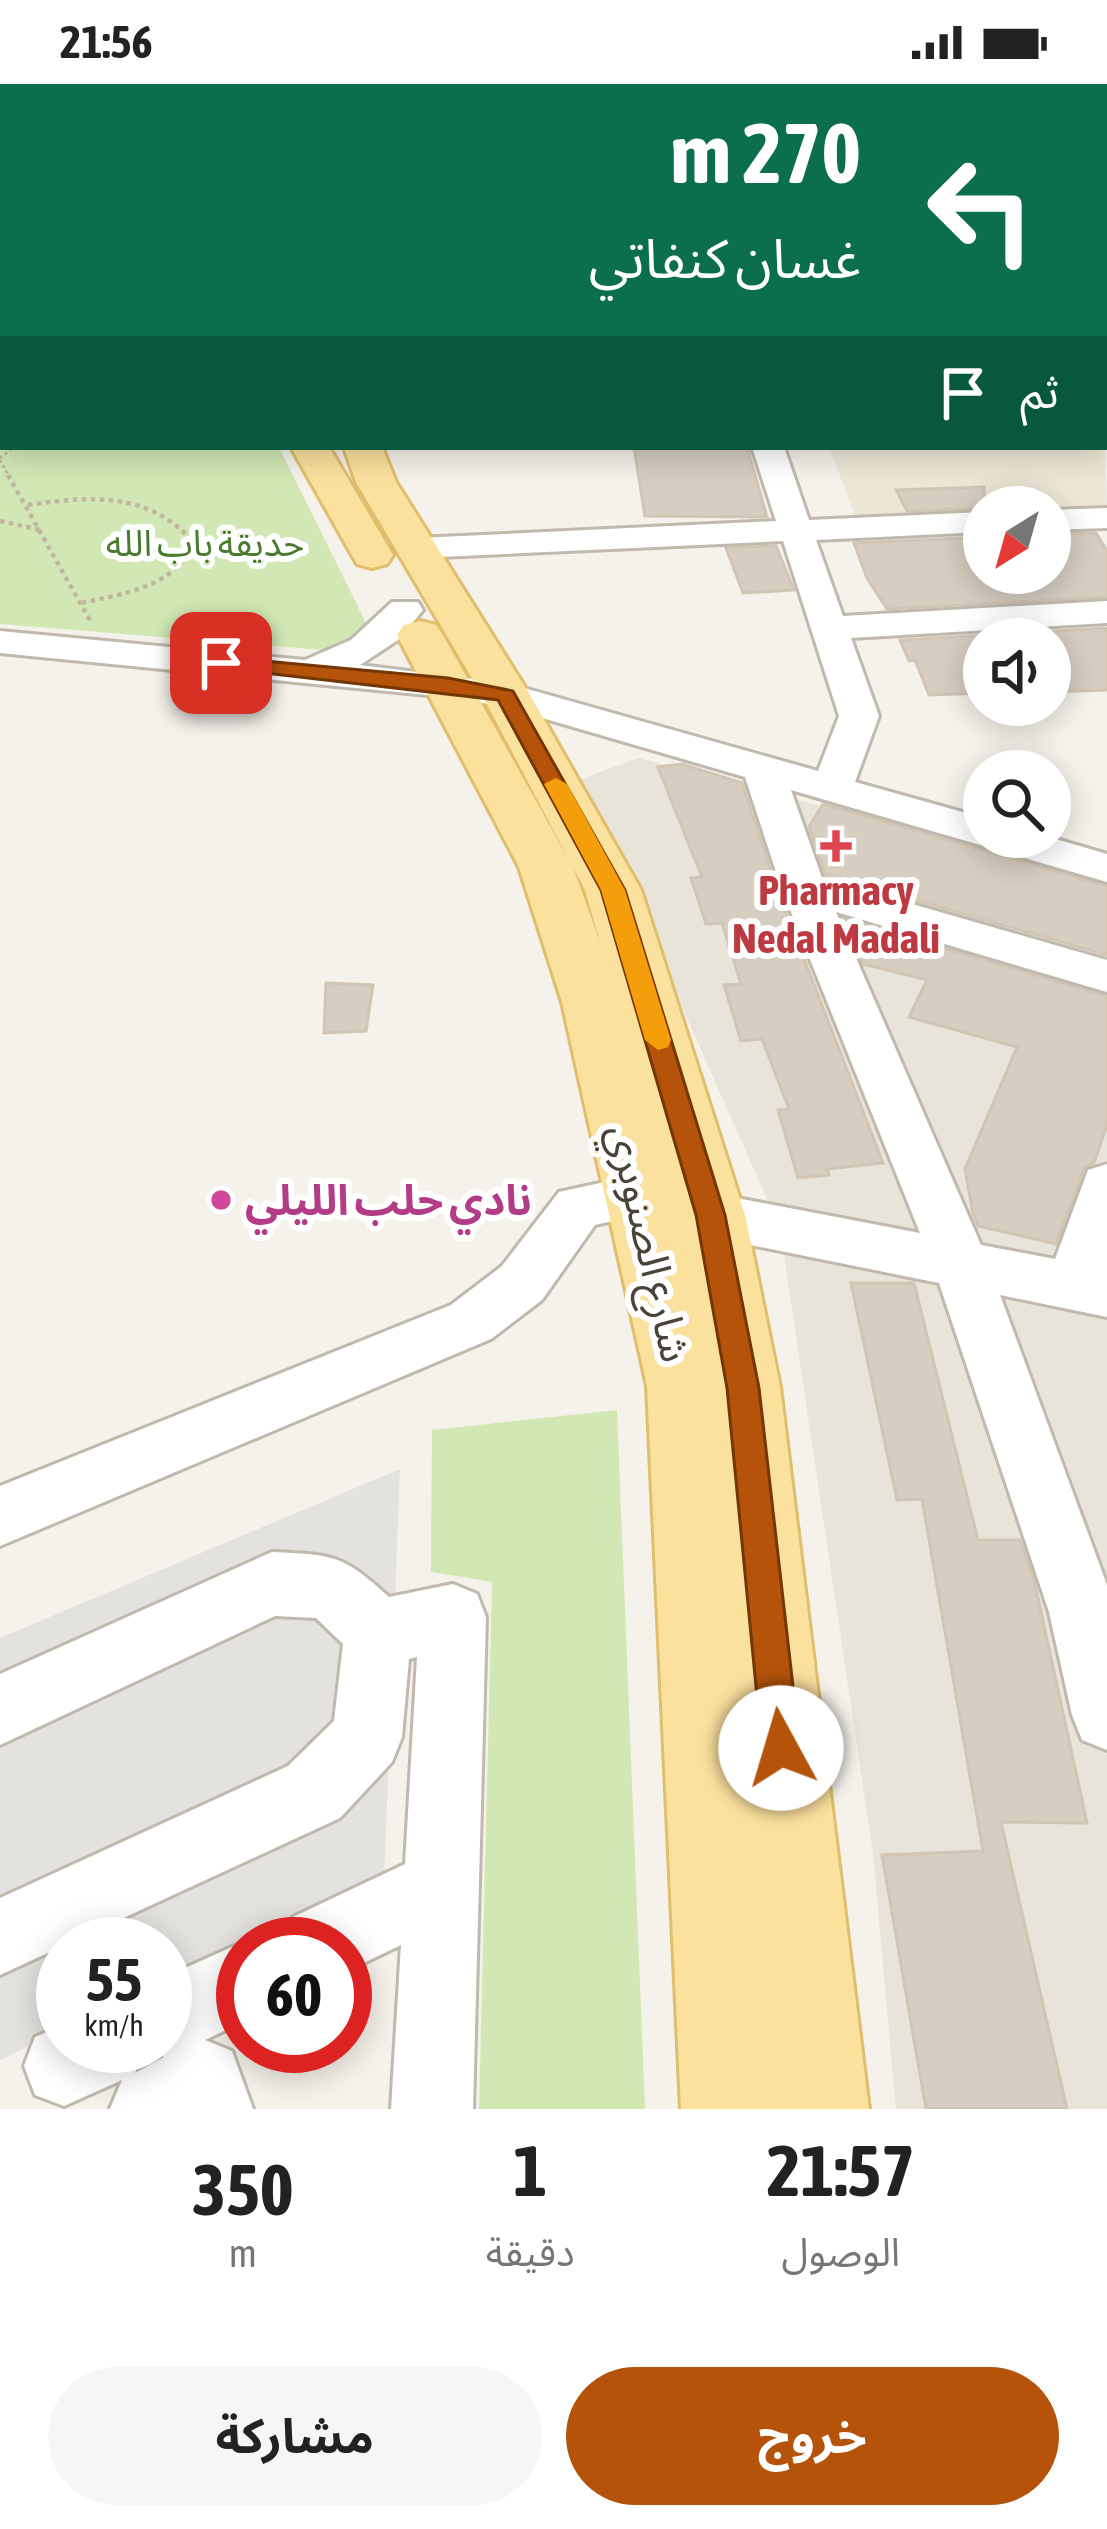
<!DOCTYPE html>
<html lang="ar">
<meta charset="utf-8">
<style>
:root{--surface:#fff;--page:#f6f6f6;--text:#222;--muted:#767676;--accent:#b45309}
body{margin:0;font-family:"Asap Condensed","Noto Sans Arabic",sans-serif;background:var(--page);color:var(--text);direction:rtl;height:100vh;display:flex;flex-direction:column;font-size:45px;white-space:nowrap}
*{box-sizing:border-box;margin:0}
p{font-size:39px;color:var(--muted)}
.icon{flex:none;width:66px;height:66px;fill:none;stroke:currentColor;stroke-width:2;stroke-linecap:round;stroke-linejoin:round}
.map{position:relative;height:2025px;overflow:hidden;direction:ltr}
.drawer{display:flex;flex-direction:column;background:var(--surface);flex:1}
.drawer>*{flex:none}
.banner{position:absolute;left:0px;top:0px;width:1107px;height:366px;box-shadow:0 6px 30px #0003;direction:rtl;background:#0b6e4f;color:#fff;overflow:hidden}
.needle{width:78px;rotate:217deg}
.fabs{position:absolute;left:963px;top:402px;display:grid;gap:24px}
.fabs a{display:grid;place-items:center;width:108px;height:108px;border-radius:50%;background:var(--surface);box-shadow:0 6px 30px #0003;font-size:60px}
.speed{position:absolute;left:36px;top:1833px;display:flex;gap:24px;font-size:60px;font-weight:700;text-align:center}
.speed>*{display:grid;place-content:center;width:156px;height:156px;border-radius:50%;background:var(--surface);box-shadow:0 6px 30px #0003;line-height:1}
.speed small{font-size:30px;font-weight:400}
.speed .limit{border:18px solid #d22;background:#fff;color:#111}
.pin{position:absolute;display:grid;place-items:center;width:102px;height:102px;color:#fff;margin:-51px;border-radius:24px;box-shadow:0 6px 18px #0006}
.me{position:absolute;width:132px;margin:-66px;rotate:354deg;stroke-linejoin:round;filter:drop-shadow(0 0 9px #0008)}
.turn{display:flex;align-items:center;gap:42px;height:252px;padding:0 48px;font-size:54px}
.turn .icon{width:156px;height:156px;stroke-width:2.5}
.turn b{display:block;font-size:84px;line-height:102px}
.then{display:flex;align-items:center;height:114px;padding:0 48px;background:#0003;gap:24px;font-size:45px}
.eta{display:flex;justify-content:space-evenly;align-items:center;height:204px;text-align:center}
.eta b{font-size:72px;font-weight:700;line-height:84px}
.cta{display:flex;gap:24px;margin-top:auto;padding:24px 48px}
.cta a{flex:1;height:138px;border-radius:72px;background:var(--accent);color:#fff;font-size:48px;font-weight:700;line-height:138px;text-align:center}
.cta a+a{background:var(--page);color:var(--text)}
.status{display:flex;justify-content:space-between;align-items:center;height:84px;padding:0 60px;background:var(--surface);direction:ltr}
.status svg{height:33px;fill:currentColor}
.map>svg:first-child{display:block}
.residential{fill:#e9e4d9}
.education{fill:#ede7d6}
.green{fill:#d1e8b5}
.parking{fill:#e4e2df}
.building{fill:#d6cec1;stroke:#d1c6b4;stroke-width:3}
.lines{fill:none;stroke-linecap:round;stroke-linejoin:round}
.minor-casing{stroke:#c0baae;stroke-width:6}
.major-casing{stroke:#e1be6d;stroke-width:6}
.path-far1{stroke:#c2b69f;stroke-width:3;stroke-dasharray:3 3;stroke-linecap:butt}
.path{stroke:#c2b69f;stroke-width:4.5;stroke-dasharray:4.5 4.5;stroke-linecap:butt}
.minor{fill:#fff;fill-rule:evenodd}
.major{fill:#fbe19e;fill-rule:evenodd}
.route{fill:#b45309;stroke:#753606;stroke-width:3}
.slow{fill:#f59e0b}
.health-dot{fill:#e0444e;stroke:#fff;stroke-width:4.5}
.hotel-dot{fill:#d1479c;stroke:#fff;stroke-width:4.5}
.labels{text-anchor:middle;stroke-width:12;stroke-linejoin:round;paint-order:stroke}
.far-park-label{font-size:36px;fill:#4a7a2d;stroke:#fff}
.health-label{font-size:42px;font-weight:bold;fill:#be3a42;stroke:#fff}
.hotel-label{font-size:42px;font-weight:bold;fill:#b23c85;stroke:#fff;text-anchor:start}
.street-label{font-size:42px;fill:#494339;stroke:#fff}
</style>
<div class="status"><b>21:56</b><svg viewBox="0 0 49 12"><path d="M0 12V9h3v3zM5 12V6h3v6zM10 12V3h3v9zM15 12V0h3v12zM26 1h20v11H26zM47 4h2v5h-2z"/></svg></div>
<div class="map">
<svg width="1107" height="2025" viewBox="0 0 1107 2025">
<rect width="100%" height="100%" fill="#f5f2eb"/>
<!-- residential -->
<polygon class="residential" points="638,674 1107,797 1107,2025 896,2025 873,1770 780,1144 581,695"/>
<!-- education -->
<polygon class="education" points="1104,332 1107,425 984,423 984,429 856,434 829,363 1104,363"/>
<!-- green -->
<g class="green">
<polygon points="0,55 3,363 279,363 369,545 335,567 0,540"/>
<polygon points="617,1326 645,2025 479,2025 492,1498 431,1488 432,1346"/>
</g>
<!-- parking -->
<polygon class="parking" points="400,1385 384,1796 165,1899 165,1860 63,1860 63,1946 0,1976 0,1554"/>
<!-- building -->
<g class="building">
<polygon points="634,363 747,363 767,433 645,432"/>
<polygon points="984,403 984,424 907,427 896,406"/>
<polygon points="1096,449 1107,467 1107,513 887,525 867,494 854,459 984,453 984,489 1050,489 1050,450"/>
<polygon points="776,462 794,506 743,509 726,464"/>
<polygon points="1107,544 1107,606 1050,608 1050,555 984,555 984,609 929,611 915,576 909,577 900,556"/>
<polygon points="682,680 742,699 777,805 883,1079 827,1085 829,1091 798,1094 778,1026 789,1025 762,955 741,957 724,901 741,900 722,839 706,840 691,794 702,793 658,683"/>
<polygon points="823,720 1107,802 1107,871 825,790 809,743"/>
<polygon points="844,835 1107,912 1107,1041 1094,1079 1084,1084 1056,1160 978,1142 973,1130 965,1085 1017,963 909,933 927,896 863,880"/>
<polygon points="326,899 373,901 366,947 324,949"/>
<polygon points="851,1199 914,1199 978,1456 1020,1456 1034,1496 1087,1739 1001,1738 1067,2025 926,2025 882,1771 983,1767 922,1415 897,1416"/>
</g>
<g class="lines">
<!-- minor casing -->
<g class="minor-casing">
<g id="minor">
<polygon points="75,0 99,0 101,3 77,3"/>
<polygon points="501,0 558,0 560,3 499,3"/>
<polygon points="665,0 691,0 663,3"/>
<rect x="941" y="0" width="20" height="3"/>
<polygon points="1057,0 1077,0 1078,3 1058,3"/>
<polygon points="0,1 8,3 3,3 3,15"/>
<polygon points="1104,20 1107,21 1107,33 1104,33"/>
<polygon points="1104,210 1107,211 1107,240 1104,239"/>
<rect x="1104" y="274" width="3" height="18"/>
<rect x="1104" y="317" width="3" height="18"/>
<polygon points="752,363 784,363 809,436 984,428 984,448 816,456 843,532 1107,517 1107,539 851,554 879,632 855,698 984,734 984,753 1049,753 1107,770 1107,798 791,706 822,794 1107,876 1107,908 836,828 981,1161 1055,1175 1088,1086 1107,1080 1107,1233 1000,1211 1107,1501 1107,1666 1082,1656 1072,1631 1049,1528 939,1199 711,1153 692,1146 684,1131 692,1116 711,1109 920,1149 781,803 745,693 501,622 448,613 0,569 0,547 305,576 351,556 392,518 418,518 423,526 398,556 360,581 506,599 818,687 839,632 783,457 418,474 406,471 401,464 406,457 418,454 776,437"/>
<polygon points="1107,424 1107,444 1050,446 1050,426"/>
<polygon points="641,1090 660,1096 668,1111 660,1126 595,1141 542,1216 491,1255 0,1462 0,1402 451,1221 502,1182 559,1108"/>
<path d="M 272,1468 C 334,1471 342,1470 389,1513 L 453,1500 L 477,1510 L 486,1533 L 473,2025 L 391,2025 L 401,1861 L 345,1888 L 345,1860 L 282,1860 L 293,1833 L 405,1780 L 417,1573 L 409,1575 L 402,1653 L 392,1678 L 340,1734 L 0,1891 L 0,1814 L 288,1682 L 334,1637 L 343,1560 L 316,1534 L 275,1532 L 0,1661 L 0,1590 Z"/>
<path d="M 243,1858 L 248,1860 L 243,1860 L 243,1938 L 205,1956 L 232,1967 L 253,2025 L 110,2025 L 122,1996 L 64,2022 L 35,2011 L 24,1982 L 35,1953 L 63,1941 L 63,1962 L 165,1962 L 165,1893 ZM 145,1965 L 164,1973 L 135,1989 Z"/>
</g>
</g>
<!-- major casing -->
<g class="major-casing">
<g id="major">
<polygon points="374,0 407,0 409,3 376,3"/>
<polygon points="453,0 488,0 490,3 455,3"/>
<polygon points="0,36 3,37 3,53 0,52"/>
<rect x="1104" y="107" width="3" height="18"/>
<polygon points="291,363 329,363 393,471 387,480 372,484 357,480"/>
<polygon points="344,363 382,363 396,398 530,611 641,806 745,1131 780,1303 869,2025 681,2025 647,1302 562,918 519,783 397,551 404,541 420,537 436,541 443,551 573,783 600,858 585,806 482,611 356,398"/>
</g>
</g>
<!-- path-far1 -->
<g class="path-far1">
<polyline points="222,3 227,0"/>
<polyline points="0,103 3,98"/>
<polyline points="0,374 14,363"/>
<polyline points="0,376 10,394"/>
</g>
<!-- path -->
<g class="path">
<polyline points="8,391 92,540"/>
<path d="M 28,421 C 89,412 149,407 193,458 C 177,503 122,510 81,519"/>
<polyline points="0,437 41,446"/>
</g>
<!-- minor -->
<use href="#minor" class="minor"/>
<!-- major -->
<use href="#major" class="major"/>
</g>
<!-- route -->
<polygon class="route" points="221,573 448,594 513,607 625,806 725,1131 759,1304 800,1664 794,1678 781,1683 767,1678 762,1664 727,1304 696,1131 601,806 498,616 214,583 211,579"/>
<!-- slow -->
<polygon class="slow" points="556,694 567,700 625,806 671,956 668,963 658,966 645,956 601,806 544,700"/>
<!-- markers -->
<path class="health-dot" d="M830 744h12v12h12v12h-12v12h-12v-12h-12v-12h12z"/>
<circle class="hotel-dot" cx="221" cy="1116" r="12"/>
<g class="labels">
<!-- far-park labels -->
<g class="far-park-label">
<text x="205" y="472">حديقة باب الله</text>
</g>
<!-- health labels -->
<g class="health-label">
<text x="836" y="821">Pharmacy<tspan x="836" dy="48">Nedal Madali</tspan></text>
</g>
<!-- hotel labels -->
<g class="hotel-label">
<text x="245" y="1131">نادي حلب الليلي</text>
</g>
<!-- street labels -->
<g class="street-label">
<text transform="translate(650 1159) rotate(77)" y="15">شارع الصنوبري</text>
</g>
</g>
</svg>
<div class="fabs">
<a><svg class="needle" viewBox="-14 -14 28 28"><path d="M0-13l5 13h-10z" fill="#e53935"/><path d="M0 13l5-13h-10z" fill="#767676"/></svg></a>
<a><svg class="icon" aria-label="sound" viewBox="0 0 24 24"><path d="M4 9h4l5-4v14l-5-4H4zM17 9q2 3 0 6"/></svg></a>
<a><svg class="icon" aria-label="search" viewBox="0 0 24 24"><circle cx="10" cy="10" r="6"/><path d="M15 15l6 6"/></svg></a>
</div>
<div class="speed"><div>55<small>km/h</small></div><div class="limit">60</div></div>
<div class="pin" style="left:221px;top:579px;background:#d93025"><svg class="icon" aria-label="arrive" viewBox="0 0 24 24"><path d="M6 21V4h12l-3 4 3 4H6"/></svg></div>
<svg class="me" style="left:781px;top:1664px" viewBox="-20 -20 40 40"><circle r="19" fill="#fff"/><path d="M0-13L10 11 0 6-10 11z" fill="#b45309"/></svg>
<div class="banner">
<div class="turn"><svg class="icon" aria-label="left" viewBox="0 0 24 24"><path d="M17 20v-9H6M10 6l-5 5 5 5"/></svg><div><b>270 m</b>غسان كنفاتي</div></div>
<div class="then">ثم<svg class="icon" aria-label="arrive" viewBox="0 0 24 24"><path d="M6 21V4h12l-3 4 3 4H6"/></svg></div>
</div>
</div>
<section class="drawer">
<div class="eta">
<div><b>21:57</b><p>الوصول</p></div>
<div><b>1</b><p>دقيقة</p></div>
<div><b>350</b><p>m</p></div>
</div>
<div class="cta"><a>خروج</a><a>مشاركة</a></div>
</section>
